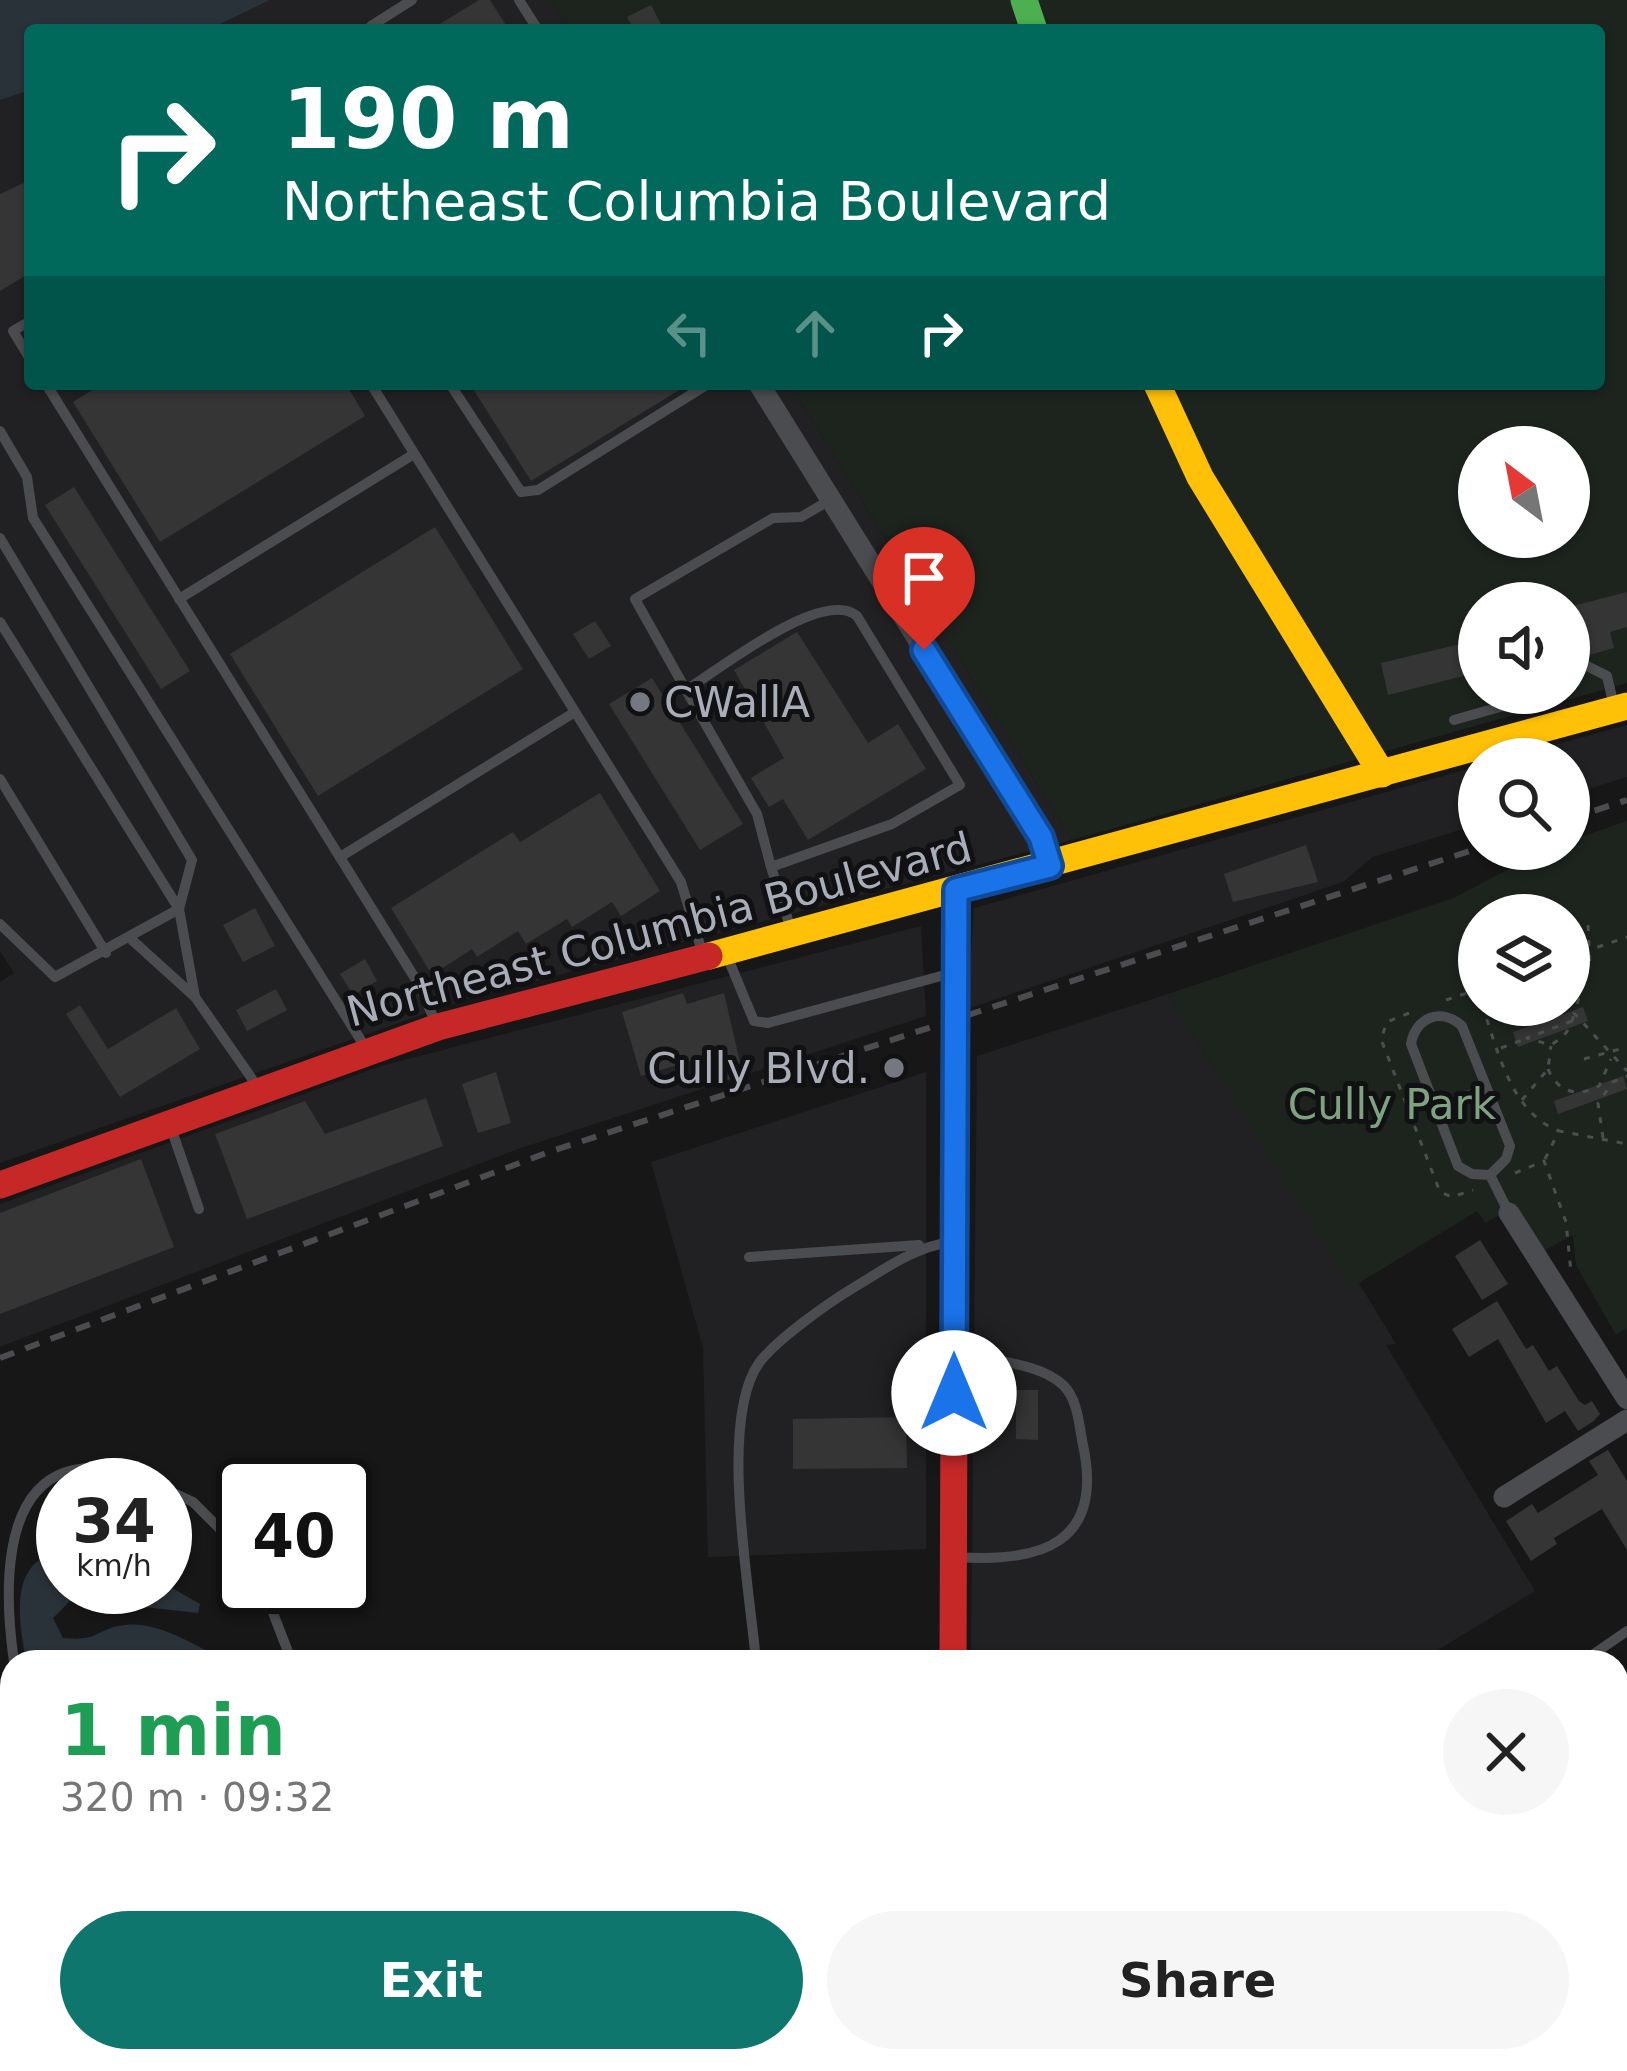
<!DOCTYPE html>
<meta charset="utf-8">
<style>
:root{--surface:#fff;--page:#f6f6f6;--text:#222;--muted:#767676;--accent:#0f766e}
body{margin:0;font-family:"DejaVu Sans",sans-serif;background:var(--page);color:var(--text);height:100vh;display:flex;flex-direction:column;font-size:45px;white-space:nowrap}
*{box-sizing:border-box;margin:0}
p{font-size:39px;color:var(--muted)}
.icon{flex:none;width:66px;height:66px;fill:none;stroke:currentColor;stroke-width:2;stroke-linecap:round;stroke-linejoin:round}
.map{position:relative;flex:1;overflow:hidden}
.side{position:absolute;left:0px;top:1650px;width:1629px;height:423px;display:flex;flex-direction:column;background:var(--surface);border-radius:36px 36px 0 0;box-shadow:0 3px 9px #0004}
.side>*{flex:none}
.banner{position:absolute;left:24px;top:24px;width:1581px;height:366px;border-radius:12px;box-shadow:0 3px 9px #0004;background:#00695c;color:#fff;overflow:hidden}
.needle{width:78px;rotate:328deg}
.fabs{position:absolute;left:1458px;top:426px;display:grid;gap:24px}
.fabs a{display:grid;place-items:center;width:132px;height:132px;border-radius:50%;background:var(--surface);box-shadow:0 3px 9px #0004;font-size:60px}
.speed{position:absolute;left:36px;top:1458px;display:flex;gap:24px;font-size:60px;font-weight:700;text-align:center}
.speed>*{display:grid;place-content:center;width:156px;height:156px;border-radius:50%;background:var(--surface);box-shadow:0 3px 9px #0004;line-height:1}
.speed small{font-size:30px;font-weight:400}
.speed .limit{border:6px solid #111;border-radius:18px;background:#fff;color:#111}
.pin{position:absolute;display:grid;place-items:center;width:102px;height:102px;color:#fff;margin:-123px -51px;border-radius:50% 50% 50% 0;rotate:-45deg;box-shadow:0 0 12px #0007}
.pin .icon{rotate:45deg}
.me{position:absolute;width:132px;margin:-66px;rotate:0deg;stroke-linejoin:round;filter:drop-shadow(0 0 9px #0008)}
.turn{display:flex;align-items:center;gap:42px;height:252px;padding:0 60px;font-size:54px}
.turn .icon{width:156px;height:156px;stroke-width:2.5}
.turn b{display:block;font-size:84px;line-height:102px}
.lanes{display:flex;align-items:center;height:114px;padding:0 60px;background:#0003;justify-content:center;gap:60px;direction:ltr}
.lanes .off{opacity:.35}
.round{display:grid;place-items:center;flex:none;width:126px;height:126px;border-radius:63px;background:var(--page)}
.head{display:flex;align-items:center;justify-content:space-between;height:204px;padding:0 60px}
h1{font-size:72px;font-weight:800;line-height:90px;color:#1e9e55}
.action{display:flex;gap:24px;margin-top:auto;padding:24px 60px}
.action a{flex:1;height:138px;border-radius:72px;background:var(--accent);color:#fff;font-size:48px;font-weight:800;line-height:138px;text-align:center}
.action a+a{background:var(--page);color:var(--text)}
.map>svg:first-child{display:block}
.built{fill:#212123}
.green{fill:#1d241e;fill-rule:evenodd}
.water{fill:#2a3239}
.building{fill:#353536}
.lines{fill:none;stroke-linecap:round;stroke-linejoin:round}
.path{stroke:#4d4e52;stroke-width:3;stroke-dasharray:6 9;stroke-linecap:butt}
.lane{stroke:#4b4c50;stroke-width:10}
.street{stroke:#4b4c50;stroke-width:21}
.fast{stroke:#4caf50;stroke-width:27}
.slow{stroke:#ffc107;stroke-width:27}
.jam{stroke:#c62828;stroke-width:27}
.rail{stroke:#4b4c4f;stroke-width:6;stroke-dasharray:15 12;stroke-linecap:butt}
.path-bridge{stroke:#4d4e52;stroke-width:3;stroke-dasharray:6 9;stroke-linecap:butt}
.route-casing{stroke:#114b97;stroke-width:30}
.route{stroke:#1a73e8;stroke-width:21}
.poi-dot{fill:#757880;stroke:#111113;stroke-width:4.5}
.labels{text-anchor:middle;stroke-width:10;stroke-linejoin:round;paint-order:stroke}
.poi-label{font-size:42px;fill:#a8adb8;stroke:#111113;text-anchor:start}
.street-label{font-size:42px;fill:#a8adb8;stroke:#111113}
.park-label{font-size:42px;fill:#7fa381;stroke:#111113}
</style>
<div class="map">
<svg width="1627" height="2071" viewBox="0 0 1627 2071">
<rect width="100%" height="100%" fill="#171717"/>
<!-- built -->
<g class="built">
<polygon points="270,0 551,0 570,30 208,30"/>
<polygon points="30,90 30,384 790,384 1072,840 467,999 0,1163 0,982 14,973 0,951 0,100"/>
<polygon points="1627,725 1627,777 1569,795 1569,759 1504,759"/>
<polygon points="1479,766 1479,824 1373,857 1343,882 967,1009 974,908"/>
<polygon points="921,926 926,1016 515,1150 0,1347 0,1204 381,1066"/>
<polygon points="1168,994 1351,1287 1359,1283 1396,1344 1386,1345 1535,1591 1418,1662 971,1662 977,1056"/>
<polygon points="926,1072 926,1549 708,1557 703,1348 651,1162"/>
<polygon points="267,2061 475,2061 679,2071 273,2071"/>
</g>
<!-- green -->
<g class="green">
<path d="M 551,0 L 1627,0 L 1627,683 L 1072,840 L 790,384 L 1599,384 L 1599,30 L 570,30 ZM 1479,447 L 1569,447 L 1569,537 L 1479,537 ZM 1479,603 L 1569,603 L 1569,693 L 1479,693 Z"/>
<path d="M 1627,821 L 1627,1328 L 1616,1335 L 1576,1265 L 1573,1235 L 1544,1251 L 1516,1205 L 1486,1223 L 1477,1211 L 1351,1288 L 1168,994 L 1454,898 L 1546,849 L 1569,849 L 1569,841 ZM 1479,915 L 1569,915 L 1569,1005 L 1479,1005 Z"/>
</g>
<!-- water -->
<g class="water">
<polygon points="0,0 270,0 208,30 30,30 30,90 0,100"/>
<path d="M 53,1553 L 63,1554 L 63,1587 L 165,1584 L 200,1604 L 198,1613 L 72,1599 L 53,1618 L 63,1638 C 97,1641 92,1633 118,1626 C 157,1617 197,1648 230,1662 L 26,1662 C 20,1623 8,1568 53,1553 Z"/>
</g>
<!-- building -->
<g class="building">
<polygon points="479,0 490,0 509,30 430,30"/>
<polygon points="651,5 664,30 634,30 627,17"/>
<polygon points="30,180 30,273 0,291 0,194"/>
<polygon points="102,384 346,384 365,416 160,542 73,402"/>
<polygon points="470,384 689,384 531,481"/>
<polygon points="74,487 190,671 161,689 45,505"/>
<polygon points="435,527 523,669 318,796 230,654"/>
<polygon points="1627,592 1627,627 1610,632 1614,648 1579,658 1575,667 1585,676 1569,680 1569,607"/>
<polygon points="595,621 611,646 589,659 573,634"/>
<polygon points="797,632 868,743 898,724 926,769 808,840 783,799 769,807 751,778 784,758 734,670"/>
<polygon points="1477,640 1479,672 1388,695 1381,663"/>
<polygon points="652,678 743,824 700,850 609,704"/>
<polygon points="600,793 660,891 621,916 612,902 572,927 567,919 526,944 518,931 477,957 472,949 432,975 391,908 513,832 520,842"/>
<polygon points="1306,845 1318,882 1233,902 1224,874"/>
<polygon points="255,908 275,946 243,962 223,925"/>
<polygon points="365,959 377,981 353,995 340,974"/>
<polygon points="276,989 287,1010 247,1031 236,1010"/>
<polygon points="683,993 687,1004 724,993 743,1075 714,1085 704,1057 641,1076 622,1012"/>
<polygon points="80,1005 108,1049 176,1008 200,1049 120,1097 66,1014"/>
<polygon points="1583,1007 1588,1021 1518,1047 1513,1032"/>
<polygon points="496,1072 511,1123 478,1133 462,1084"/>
<polygon points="1623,1076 1627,1089 1558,1114 1554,1101"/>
<polygon points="426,1098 443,1146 247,1219 215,1134 305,1101 325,1134"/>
<polygon points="141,1159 174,1247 0,1314 0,1213"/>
<polygon points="1480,1240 1508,1284 1482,1300 1455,1256"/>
<polygon points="1497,1301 1526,1349 1533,1345 1549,1371 1557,1366 1579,1401 1585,1405 1592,1401 1600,1414 1594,1421 1578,1431 1565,1411 1546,1423 1498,1339 1469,1357 1452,1329"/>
<polygon points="1016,1390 1038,1390 1038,1440 1016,1439"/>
<polygon points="906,1417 907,1468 793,1469 793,1419"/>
<polygon points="1608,1450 1627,1481 1627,1550 1602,1509 1554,1538 1557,1544 1531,1561 1506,1521 1532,1504 1538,1513 1598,1475 1589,1461"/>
</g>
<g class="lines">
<!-- path -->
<g class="path">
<polyline points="1588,925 1590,964 1574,1013 1627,1071"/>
<polyline points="1569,957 1627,937"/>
<polyline points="1446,1000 1479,989"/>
<path d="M 1482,1005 C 1498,1050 1510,1112 1559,1131"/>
<polyline points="1409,1013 1387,1022 1381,1039 1440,1192 1452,1197 1473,1190"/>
<path d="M 1572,1021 L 1527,1038 L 1551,1045 C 1565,1036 1570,1031 1574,1014"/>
<polyline points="1501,1048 1525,1039"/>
<path d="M 1548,1069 C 1557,1092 1578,1098 1599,1086 L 1611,1059"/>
<polyline points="1451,1098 1470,1091"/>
<polyline points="1522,1100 1548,1069 1551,1046"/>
<polyline points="1603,1138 1598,1103 1613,1082 1627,1076"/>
<polyline points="1545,1159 1559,1131 1627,1144"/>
<polyline points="1515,1173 1544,1161 1566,1222 1571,1272"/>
</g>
<!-- lane -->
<g class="lane">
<polyline points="519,0 538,30"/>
<polyline points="371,26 412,0"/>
<polyline points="30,321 13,331 30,359"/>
<polyline points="46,384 418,983 435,1021"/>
<polyline points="371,384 681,882 703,955"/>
<polyline points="450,384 521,492 538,490 708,384"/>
<polyline points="0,431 27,477 33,518 367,1050"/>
<polyline points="0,538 192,860 179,909 195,997"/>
<polyline points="179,599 414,454"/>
<polyline points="0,622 179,909 55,977 0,924"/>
<polyline points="1585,665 1607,676 1614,706"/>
<polyline points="686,690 635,599 773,518 801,517 830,500"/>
<polyline points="1454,720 1535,697"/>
<polyline points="0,779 106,953"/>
<polyline points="340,857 575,712"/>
<path d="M 771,867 L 757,814 L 686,690 C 720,669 823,587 857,616 L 960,785 L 892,824 L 771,867 L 790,926"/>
<polyline points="132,940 195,997 257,1086"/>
<polyline points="727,956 754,1021 768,1023 952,973"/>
<polyline points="172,1131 199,1209"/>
<path d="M 1490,1175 L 1506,1159 L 1510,1146 L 1462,1026 C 1441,1007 1416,1017 1411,1044 L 1458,1166 L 1472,1174 L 1490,1175 L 1509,1213"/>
<polyline points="749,1257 919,1245"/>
<polyline points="165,1489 193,1502 243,1552"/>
<path d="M 957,1557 C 1042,1563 1104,1543 1083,1445 C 1079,1426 1078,1399 1063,1385 C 1038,1362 989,1361 957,1352"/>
<polyline points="263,1587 292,1662"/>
<path d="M 14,1662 C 5,1599 0,1494 66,1472 C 101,1462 125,1470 157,1485"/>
<path d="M 756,1662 C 750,1589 718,1421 759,1363 C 776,1340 828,1303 853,1288 C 885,1269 914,1247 951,1242"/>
<polyline points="1582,1662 1627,1631"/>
<polyline points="0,1910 12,1912"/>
<polyline points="1617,1910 1627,1950"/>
<polyline points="630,2061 632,2071"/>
<polyline points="53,2071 54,2061"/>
<polyline points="430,2071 432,2061"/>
</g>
<!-- street -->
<g class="street">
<polyline points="759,384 1041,837 1050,866"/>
<polyline points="1509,1213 1627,1399"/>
<polyline points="1504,1497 1627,1420"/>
<polyline points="258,2061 264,2071"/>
<polyline points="152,2071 166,2061"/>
</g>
<!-- fast -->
<g class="fast">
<polyline points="1024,0 1034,30"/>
<polyline points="0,2000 12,2000"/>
<polyline points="1495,2071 1499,2061"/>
</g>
<!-- slow -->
<g class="slow">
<polyline points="1157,384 1200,477 1382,774"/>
<polyline points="709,956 1627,706"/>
<polyline points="1617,1983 1627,1980"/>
</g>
<!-- jam -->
<g class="jam">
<polyline points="0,1185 438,1027 709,956"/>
<polyline points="953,1662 956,890"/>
<polyline points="950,2061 950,2071"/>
</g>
<!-- rail -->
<g class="rail">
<polyline points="1569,819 1627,800"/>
<polyline points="0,1358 549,1152 1479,848"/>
</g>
<!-- path-bridge -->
<polyline class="path-bridge" points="1584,1059 1627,1047"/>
</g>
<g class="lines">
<!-- route casing -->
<g class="route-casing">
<polyline id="route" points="924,650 1041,837 1050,866 956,890 954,1393"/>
</g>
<!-- route -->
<use href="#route" class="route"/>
</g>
<!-- markers -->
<g class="poi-dot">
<circle cx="640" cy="702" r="12"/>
<circle cx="894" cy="1068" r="12"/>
</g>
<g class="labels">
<!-- poi labels -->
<g class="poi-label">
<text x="664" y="717">CWallA</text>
<text x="870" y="1083" text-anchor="end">Cully Blvd.</text>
</g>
<!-- street labels -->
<g class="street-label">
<text transform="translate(659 929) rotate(-15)" y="15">Northeast Columbia Boulevard</text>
</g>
<!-- park labels -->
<g class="park-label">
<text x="1392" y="1119">Cully Park</text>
</g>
</g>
</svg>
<div class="fabs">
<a><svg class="needle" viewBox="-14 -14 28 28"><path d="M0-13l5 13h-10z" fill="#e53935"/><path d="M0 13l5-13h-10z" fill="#767676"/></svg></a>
<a><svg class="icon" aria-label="sound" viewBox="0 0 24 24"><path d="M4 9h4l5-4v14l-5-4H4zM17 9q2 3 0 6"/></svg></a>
<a><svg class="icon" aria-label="search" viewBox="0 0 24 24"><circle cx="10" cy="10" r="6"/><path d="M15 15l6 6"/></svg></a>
<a><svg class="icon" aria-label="layers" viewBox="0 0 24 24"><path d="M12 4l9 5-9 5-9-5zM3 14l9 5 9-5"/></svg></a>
</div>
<div class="speed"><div>34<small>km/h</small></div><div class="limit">40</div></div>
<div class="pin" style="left:924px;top:650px;background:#d93025"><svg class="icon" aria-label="arrive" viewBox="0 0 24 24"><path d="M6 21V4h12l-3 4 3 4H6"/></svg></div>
<svg class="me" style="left:954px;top:1393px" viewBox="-20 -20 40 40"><circle r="19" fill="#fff"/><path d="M0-13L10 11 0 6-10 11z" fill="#1a73e8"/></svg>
<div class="banner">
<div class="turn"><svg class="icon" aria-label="right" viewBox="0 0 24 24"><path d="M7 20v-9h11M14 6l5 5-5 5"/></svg><div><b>190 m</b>Northeast Columbia Boulevard</div></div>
<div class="lanes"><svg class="icon off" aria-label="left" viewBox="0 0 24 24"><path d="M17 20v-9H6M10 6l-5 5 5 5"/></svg><svg class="icon off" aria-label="ahead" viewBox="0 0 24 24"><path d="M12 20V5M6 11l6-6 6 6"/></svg><svg class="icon" aria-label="right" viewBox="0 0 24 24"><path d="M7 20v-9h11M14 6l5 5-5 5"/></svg></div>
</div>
<section class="side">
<div class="head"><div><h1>1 min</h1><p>320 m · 09:32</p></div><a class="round"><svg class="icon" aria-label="close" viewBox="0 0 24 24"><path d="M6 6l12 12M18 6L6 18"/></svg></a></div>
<div class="action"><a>Exit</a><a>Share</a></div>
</section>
</div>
